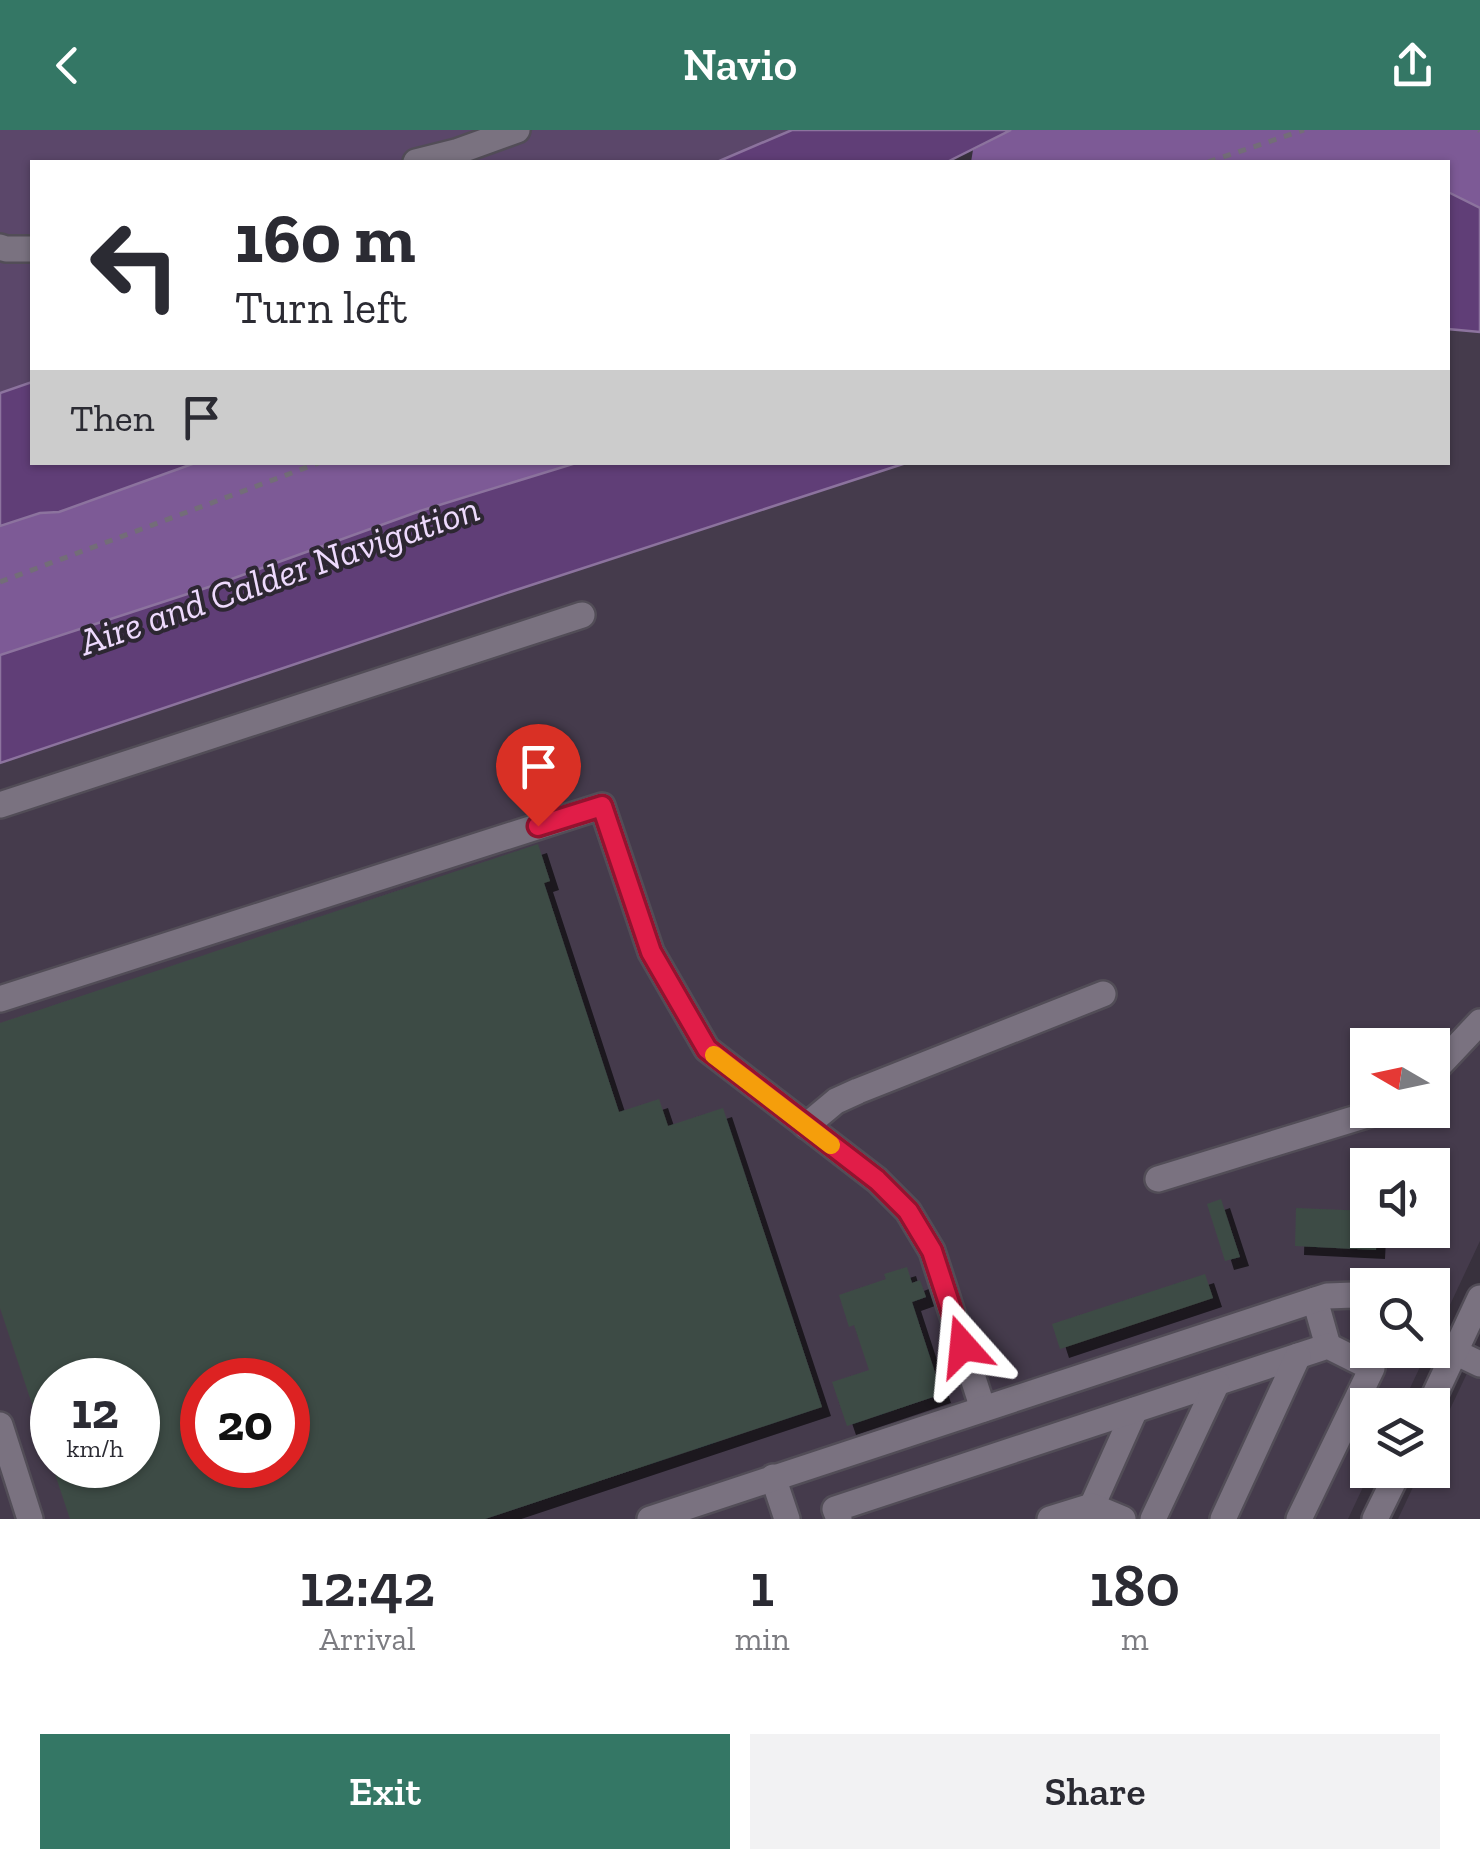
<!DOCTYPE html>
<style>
:root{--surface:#fff;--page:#f2f2f3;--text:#2b2b33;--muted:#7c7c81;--accent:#347765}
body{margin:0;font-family:"Zilla Slab",serif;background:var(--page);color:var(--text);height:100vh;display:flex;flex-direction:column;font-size:38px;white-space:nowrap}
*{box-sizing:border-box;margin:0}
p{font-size:32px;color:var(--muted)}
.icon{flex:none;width:55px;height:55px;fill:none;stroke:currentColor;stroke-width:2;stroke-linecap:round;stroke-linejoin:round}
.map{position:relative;height:1389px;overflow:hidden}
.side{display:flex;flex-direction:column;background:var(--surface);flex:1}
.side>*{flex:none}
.banner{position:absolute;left:30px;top:30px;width:1420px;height:305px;border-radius:0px;box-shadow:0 2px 8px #0004;background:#fff;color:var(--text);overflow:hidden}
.needle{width:65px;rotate:279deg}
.controls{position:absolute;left:1350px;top:898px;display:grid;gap:20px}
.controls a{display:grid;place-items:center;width:100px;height:100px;border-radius:0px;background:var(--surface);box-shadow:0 2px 8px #0004;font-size:50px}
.speed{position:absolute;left:30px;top:1228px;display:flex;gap:20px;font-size:50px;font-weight:700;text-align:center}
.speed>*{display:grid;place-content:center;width:130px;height:130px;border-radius:50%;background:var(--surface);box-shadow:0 2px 8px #0004;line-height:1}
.speed small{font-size:25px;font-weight:400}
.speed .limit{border:15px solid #d22;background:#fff;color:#111}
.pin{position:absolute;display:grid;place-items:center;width:85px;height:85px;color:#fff;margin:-102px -42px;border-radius:50% 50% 50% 0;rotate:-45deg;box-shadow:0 0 10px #0007}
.pin .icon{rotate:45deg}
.me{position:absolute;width:110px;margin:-55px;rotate:342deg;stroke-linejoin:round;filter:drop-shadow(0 0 8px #0008)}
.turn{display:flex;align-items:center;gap:35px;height:210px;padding:0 40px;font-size:45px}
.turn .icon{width:130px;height:130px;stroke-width:2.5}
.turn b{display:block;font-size:70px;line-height:85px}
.then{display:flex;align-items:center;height:95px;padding:0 40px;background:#0003;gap:20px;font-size:38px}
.eta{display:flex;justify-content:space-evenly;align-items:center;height:170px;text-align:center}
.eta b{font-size:60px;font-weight:600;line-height:70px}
.action{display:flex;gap:20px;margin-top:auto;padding:20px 40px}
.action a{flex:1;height:115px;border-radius:0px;background:var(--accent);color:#fff;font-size:40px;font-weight:600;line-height:115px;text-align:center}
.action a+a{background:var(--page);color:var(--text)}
header{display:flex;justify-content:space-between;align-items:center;height:130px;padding:0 40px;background:var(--accent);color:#fff;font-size:45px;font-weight:600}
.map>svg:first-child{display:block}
.built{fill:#453b4c;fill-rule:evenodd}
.green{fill:#5b476a}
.forest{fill:#7d5a96}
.water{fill:#603e77;stroke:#8c739e;stroke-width:2.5}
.building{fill:#3d4b45;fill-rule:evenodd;filter:url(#shadow)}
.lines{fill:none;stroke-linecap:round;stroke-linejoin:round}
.minor-casing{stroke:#524d57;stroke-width:30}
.path{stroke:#736d78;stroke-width:5;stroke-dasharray:8 8;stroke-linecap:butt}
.minor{stroke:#7a7280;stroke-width:25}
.route-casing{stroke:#92132f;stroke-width:25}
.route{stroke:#e11d48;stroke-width:18}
.slow{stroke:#f59e0b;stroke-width:18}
.labels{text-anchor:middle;stroke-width:8;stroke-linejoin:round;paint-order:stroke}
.water-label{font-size:38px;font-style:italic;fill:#eedafd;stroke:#2d2732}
</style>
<header><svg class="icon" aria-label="back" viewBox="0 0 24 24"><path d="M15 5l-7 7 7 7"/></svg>Navio<svg class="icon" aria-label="share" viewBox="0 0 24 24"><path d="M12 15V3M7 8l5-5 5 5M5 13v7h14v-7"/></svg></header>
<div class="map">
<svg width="1480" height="1389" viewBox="0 0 1480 1389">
<defs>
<filter id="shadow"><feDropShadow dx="9" dy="9" stdDeviation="0" flood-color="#0009"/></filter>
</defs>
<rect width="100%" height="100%" fill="#38313d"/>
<!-- built -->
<g class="built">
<path d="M 1448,199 L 1480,202 L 1480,1111 L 1433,1211 L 1432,1155 L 1368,1155 L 1368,1220 L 1428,1220 L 1402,1275 L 1368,1275 L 1368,1340 L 1371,1340 L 1348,1389 L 0,1389 L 0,633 L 513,461 L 906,333 L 1448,332 ZM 1368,915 L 1432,915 L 1432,980 L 1368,980 ZM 1368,1035 L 1432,1035 L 1432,1100 L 1368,1100 ZM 52,1250 L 138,1250 L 138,1335 L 52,1335 ZM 202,1250 L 288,1250 L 288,1335 L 202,1335 Z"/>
<polygon points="1480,1216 1480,1389 1398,1389 1421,1340 1432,1340 1433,1315"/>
</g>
<!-- green -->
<polygon class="green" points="0,0 792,0 717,32 32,32 32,252 0,263"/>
<!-- forest -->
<g class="forest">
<polygon points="1011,0 1480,0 1480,78 1448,62 1448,32 971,32 973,20"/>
<polygon points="195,333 576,333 420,381 215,455 0,525 0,396 40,383 60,382"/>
</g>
<!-- water -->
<g class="water">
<polygon points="792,0 1011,0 947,32 717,32"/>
<polygon points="1448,62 1480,78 1480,202 1448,199"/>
<polygon points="32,252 32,332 195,333 59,382 40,383 0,396 0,263"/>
<polygon points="576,333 906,333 513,461 0,633 0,525 215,455 420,381"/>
</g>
<!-- building -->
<g class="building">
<path d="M 538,714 L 550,751 L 544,753 L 619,982 L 659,969 L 668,996 L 723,978 L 822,1277 L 485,1389 L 70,1389 L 52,1335 L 138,1335 L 138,1250 L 52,1250 L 52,1334 L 0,1178 L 0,893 ZM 202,1250 L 288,1250 L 288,1335 L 202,1335 Z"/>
<polygon points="1221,1069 1240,1127 1225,1131 1207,1074"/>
<polygon points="1296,1078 1368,1081 1368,1100 1377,1100 1376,1120 1295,1116"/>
<polygon points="907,1137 912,1153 920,1150 926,1167 912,1172 942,1264 847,1296 832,1252 869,1240 854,1195 849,1197 839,1165 886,1149 884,1144"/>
<polygon points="1205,1144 1213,1168 1060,1219 1052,1194"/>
</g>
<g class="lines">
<!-- minor casing -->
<g class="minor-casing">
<g id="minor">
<polyline points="416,32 456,22 517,0"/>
<polyline points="0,117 6,119 32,119"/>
<polyline points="0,675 582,485"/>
<polyline points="0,869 602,676 651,822 707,919 877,1050 908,1081 932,1121 983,1279"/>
<polyline points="1432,943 1480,892"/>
<polyline points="806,996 836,971 858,961 1103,864"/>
<polyline points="1158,1049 1383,980"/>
<polyline points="1315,1170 1328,1216"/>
<polyline points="1455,1222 1480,1234"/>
<polyline points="1430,1275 1480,1168"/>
<polyline points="0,1295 30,1389"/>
<polyline points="773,1347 787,1389"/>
<polyline points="1092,1376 1135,1280"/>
<polyline points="650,1389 1327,1166 1354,1165 1368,1168"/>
<polyline points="839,1389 835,1379 1328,1216 1372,1238 1299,1389"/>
<polyline points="1050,1389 1092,1376 1123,1389"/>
<polyline points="1153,1389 1217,1253"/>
<polyline points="1223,1389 1298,1226"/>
<polyline points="1375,1389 1399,1340"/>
</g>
</g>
<!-- path -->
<g class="path">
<polyline points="1479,0 1480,1"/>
<polyline points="1208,32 1304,0"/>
<polyline points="0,452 321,332"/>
</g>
<!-- minor -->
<use href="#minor" class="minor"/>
</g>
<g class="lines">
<!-- route casing -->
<g class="route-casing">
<polyline id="route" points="538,696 602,676 651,822 707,919 877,1050 908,1081 932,1121 963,1216"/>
</g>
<!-- route -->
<use href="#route" class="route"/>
<!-- slow -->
<polyline class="slow" points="714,925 831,1015"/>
</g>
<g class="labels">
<!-- water labels -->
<g class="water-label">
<text transform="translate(279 445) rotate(-19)" y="13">Aire and Calder Navigation</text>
</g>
</g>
</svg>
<div class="controls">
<a><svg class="needle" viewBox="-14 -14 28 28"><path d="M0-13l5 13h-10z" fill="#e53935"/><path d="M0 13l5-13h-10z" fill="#7c7c81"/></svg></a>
<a><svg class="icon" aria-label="sound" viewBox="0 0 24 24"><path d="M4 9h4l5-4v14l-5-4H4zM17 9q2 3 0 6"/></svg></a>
<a><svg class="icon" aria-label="search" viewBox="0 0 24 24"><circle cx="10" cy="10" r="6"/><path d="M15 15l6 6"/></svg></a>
<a><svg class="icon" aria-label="layers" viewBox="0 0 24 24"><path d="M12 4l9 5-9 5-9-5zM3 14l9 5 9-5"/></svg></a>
</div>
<div class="speed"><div>12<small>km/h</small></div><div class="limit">20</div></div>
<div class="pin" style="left:538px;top:696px;background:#d93025"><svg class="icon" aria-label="arrive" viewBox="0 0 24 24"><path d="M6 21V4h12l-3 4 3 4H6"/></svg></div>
<svg class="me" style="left:963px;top:1216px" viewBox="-20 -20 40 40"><path d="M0-17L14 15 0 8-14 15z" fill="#e11d48" stroke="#fff" stroke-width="4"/></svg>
<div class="banner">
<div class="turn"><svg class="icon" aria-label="left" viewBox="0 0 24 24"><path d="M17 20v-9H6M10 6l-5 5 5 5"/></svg><div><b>160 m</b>Turn left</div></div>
<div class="then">Then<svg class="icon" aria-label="arrive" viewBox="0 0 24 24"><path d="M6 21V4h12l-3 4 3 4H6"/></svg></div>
</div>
</div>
<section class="side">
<div class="eta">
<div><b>12:42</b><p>Arrival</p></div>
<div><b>1</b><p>min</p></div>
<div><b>180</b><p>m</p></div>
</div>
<div class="action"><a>Exit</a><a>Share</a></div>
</section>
